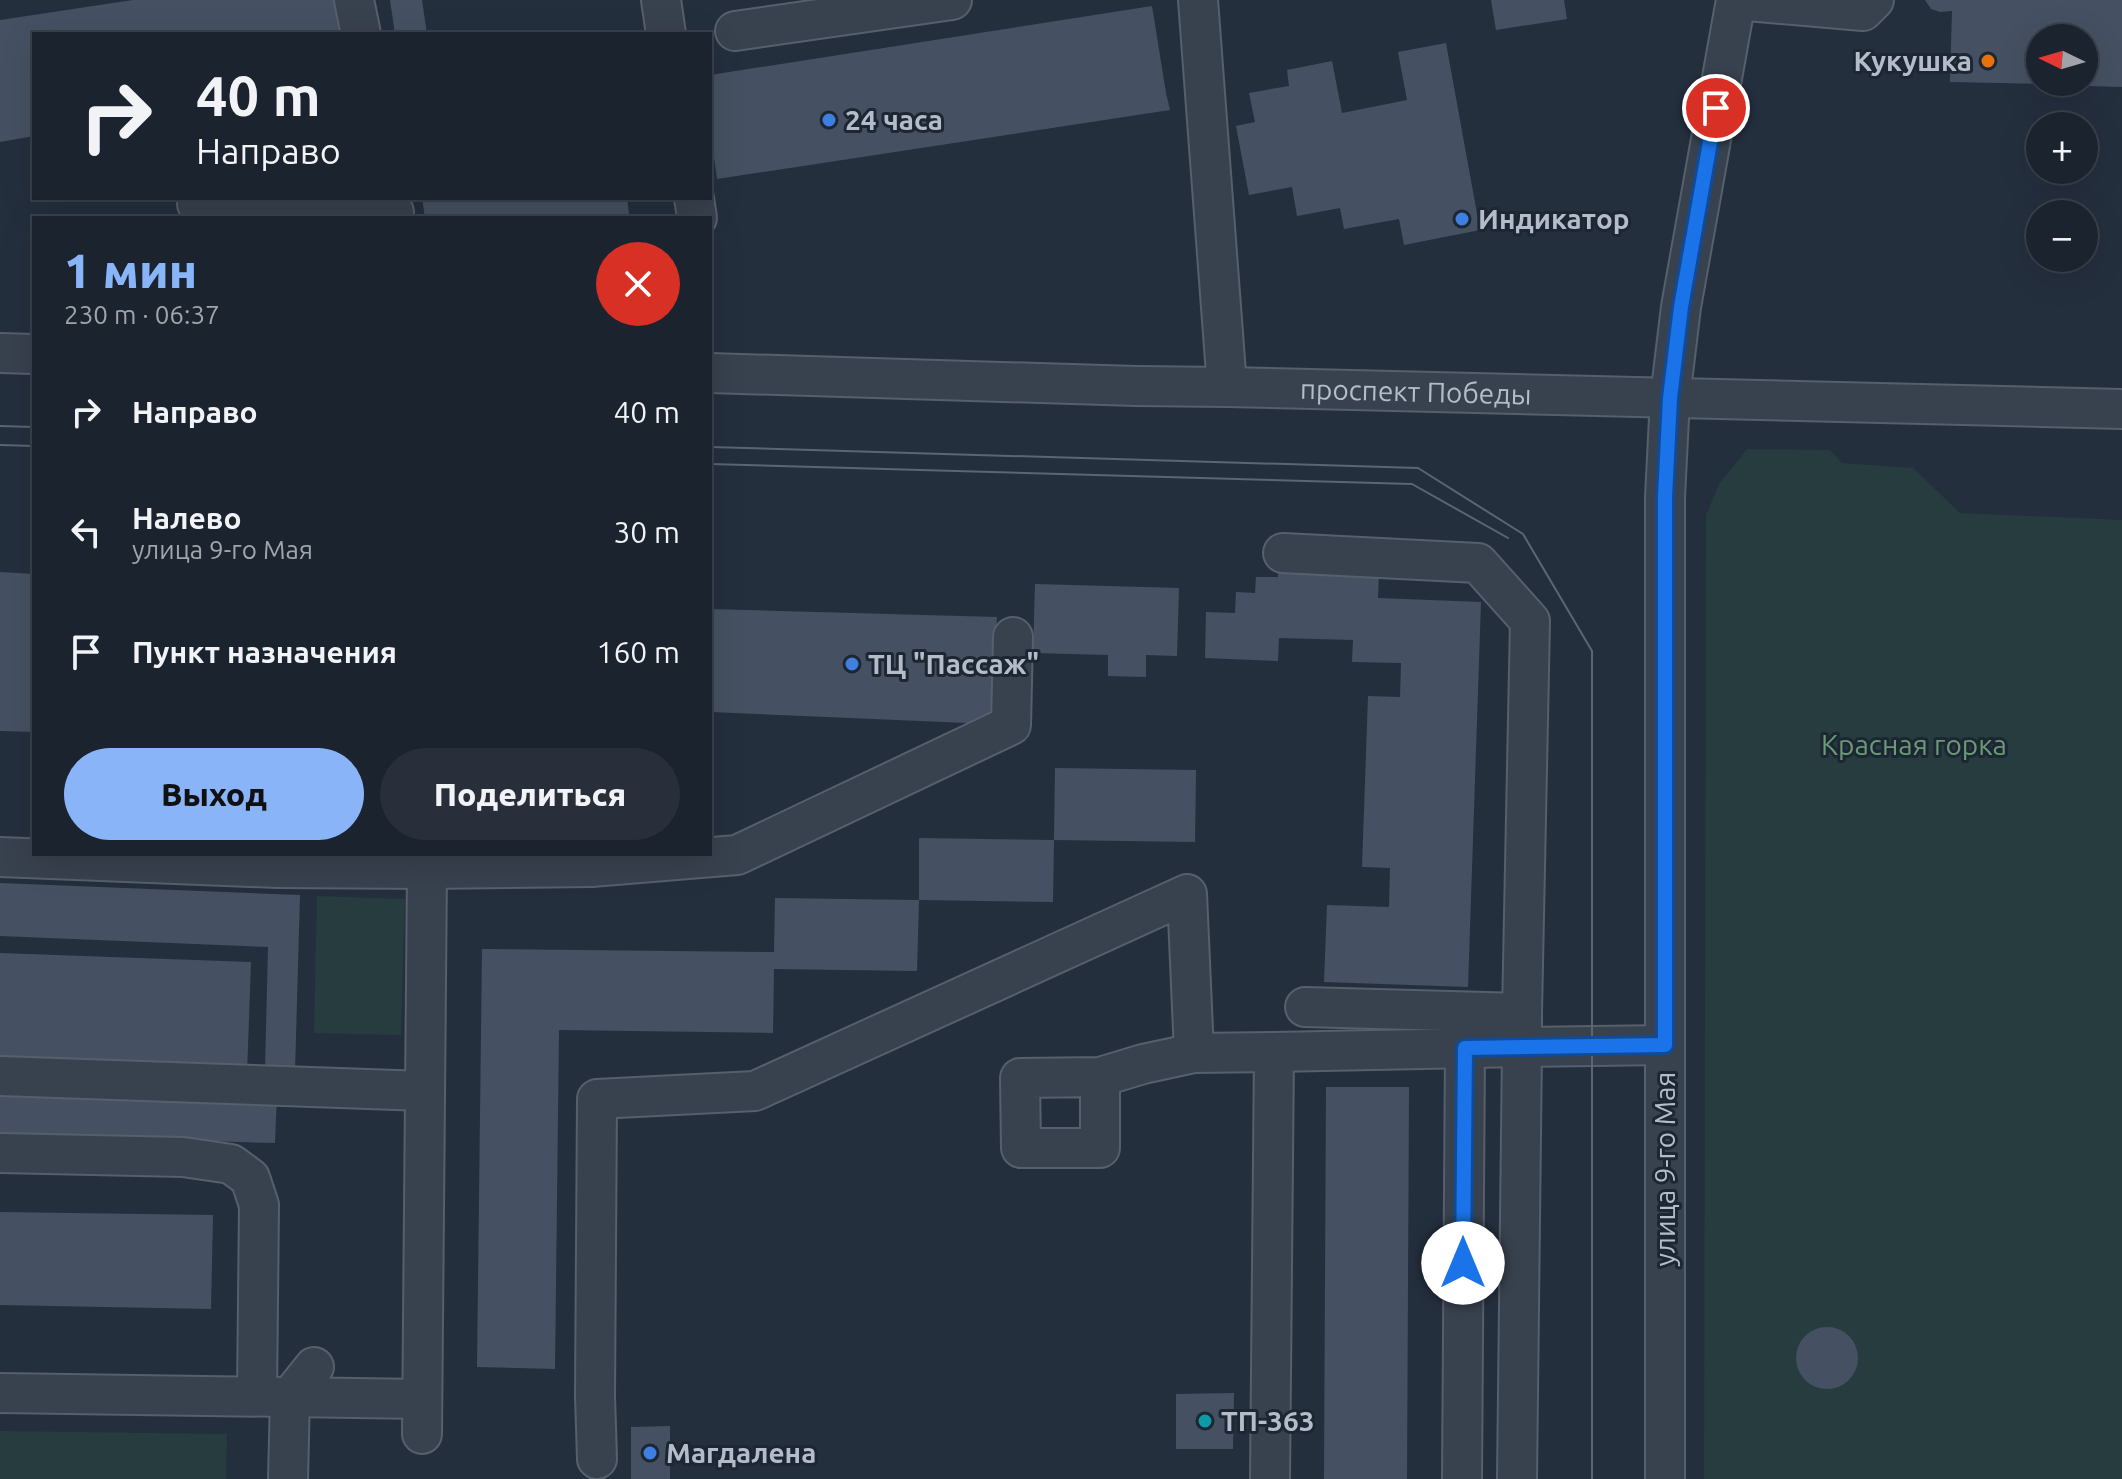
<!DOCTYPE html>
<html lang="ru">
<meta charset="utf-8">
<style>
:root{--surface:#1b232e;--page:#282f3a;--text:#f1f3f6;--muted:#a0a4aa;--line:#39404a;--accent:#8ab4f8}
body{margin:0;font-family:Ubuntu,sans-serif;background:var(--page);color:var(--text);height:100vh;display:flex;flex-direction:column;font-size:30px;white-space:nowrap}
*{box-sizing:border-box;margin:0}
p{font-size:26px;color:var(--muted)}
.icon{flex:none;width:44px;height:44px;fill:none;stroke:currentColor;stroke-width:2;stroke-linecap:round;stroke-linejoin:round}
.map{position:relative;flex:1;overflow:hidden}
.details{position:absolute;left:32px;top:216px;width:680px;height:640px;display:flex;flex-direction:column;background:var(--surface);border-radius:0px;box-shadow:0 8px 32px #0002,0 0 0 2px var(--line)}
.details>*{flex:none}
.hud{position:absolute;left:32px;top:32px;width:680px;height:168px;border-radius:0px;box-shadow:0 8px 32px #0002,0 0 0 2px var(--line);background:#1b232e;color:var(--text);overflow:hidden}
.needle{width:52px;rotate:275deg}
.fabs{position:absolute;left:2026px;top:24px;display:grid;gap:16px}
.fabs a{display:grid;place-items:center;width:72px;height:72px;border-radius:50%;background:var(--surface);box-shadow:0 8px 32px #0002,0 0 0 2px var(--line);font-size:40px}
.pin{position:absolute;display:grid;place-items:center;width:68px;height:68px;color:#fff;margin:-34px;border:4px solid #fff;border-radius:50%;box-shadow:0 2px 8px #0007}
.me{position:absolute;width:88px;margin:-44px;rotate:0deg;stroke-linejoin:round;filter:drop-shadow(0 0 6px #0008)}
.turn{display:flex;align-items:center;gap:28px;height:168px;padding:0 32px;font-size:36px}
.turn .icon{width:104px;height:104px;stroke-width:2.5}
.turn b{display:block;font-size:56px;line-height:68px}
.round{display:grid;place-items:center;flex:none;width:84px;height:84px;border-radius:42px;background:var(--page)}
.headline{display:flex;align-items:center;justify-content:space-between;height:136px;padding:0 32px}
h1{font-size:48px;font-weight:800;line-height:60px;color:var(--accent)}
.primary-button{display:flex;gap:16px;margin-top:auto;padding:16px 32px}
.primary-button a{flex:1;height:92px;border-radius:48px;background:var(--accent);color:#111;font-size:32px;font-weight:800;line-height:92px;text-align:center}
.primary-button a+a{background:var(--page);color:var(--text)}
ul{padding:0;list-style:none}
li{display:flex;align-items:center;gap:24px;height:120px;padding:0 32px}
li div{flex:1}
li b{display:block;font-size:30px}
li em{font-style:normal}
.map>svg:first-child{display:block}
.green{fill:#263c3f}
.building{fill:#455162}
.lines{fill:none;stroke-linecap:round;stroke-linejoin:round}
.minor-casing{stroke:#565f6c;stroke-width:42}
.minor{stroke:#38414e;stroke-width:38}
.tram{stroke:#5a6575;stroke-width:2}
.route-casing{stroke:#114b97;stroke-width:20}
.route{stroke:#1a73e8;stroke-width:14}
.food-dot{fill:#e8710a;stroke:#1d2633;stroke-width:3}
.shop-dot{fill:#3f7fe0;stroke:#1d2633;stroke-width:3}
.culture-dot{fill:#0f9aa8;stroke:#1d2633;stroke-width:3}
.labels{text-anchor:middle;stroke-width:6;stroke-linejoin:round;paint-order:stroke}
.poi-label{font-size:28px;font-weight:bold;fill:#b4bcc9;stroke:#1d2633;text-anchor:start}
.street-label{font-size:28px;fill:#b4bcc9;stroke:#1d2633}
.park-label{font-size:28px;fill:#6b9a76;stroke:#1d2633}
</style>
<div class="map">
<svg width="2122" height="1479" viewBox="0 0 2122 1479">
<rect width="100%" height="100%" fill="#242f3e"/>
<!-- green -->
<g class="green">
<polygon points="1747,449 1830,450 1842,463 1913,468 1960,513 2122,520 2122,1479 1704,1479 1706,515 1719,484"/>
<polygon points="317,896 405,899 401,1035 314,1033"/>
<polygon points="0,1431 227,1434 226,1479 0,1479"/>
</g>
<!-- building -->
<g class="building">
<polygon points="133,0 336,0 341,34 34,34 34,136 0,142 0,20"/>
<polygon points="390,0 422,0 427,34 395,34"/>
<polygon points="1491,0 1564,0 1567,19 1496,30"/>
<polygon points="1925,0 2122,0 2122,87 2055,85 2055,82 2084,82 2084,38 2040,38 2040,84 1950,82 1952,11 1940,12 1931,9"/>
<polygon points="1152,6 1166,93 1170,110 717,179 710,128 710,75"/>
<polygon points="1446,43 1480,230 1404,245 1399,219 1344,229 1340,208 1297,216 1292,187 1249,195 1236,126 1255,122 1249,93 1289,86 1287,70 1332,61 1342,113 1407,100 1398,52"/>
<polygon points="422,198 627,198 629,214 604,218 425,218"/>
<polygon points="1278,570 1379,573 1378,598 1481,602 1468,987 1324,982 1327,905 1389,907 1390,868 1362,867 1368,696 1400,697 1401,663 1352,662 1353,640 1279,638 1278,661 1205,658 1206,612 1235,613 1236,592 1255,593 1256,577 1278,577"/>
<polygon points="0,572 34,574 34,732 0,731"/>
<polygon points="1035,584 1179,588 1177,656 1146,655 1146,677 1108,676 1108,655 1033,653"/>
<polygon points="710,609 997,617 990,724 710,712"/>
<polygon points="1055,768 1196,770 1195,842 1054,840"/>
<polygon points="919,838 1054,840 1053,902 919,900 917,971 774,969 773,1033 559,1030 555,1369 477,1367 482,949 774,952 775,898 919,900"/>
<polygon points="0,883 300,895 295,1071 265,1070 268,947 0,936"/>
<polygon points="0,953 251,962 247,1074 0,1066"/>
<polygon points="0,1086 277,1094 275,1143 0,1135"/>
<polygon points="1326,1087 1409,1087 1407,1479 1324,1479"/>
<polygon points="0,1212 213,1215 211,1309 0,1305"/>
<circle cx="1827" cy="1358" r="31"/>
<polygon points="1234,1393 1233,1449 1176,1449 1176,1394"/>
<polygon points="670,1426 670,1479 631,1479 631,1427"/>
</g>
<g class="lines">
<!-- minor casing -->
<g class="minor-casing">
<g id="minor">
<polyline points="354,0 361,34"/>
<polyline points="661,0 666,34"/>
<polyline points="1198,0 1227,387"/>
<polyline points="1736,0 1863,11 1874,0"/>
<polyline points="735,31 952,0"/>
<polyline points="694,198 697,218"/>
<polyline points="197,204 394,212"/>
<polyline points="0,353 34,354"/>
<path id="s1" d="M 710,373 L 1136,386 L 1227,387 L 2122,409"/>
<polyline points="1283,553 1478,563 1530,621 1522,1013"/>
<polyline points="0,857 277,868 427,869 591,867 591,854"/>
<polyline points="591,867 737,855 1011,725 1013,637"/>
<polyline points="1305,1007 1522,1013 1522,1047 1665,1045"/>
<polyline points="1274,1052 1522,1047 1517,1479"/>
<polyline points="0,1076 425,1091"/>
<polyline points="1100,1077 1100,1148 1021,1148 1020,1078 1100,1077 1143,1064 1194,1053"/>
<polyline points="0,1153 183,1157 231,1164 250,1178 259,1205 257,1396"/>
<polyline points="0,1393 422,1399"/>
<polyline points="422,1434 427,869"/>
<polyline points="597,1459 595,1396 597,1099 755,1091 1187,894 1194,1053 1274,1052 1270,1479"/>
<polyline points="288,1479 290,1397 314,1367"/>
<polyline points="1462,1479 1465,1048"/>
<polyline points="1665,1479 1665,497 1670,398 1681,307 1736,0"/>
</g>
</g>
<!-- minor -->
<use href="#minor" class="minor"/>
<!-- tram -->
<g class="tram">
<polyline points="0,426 34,427"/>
<polyline points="0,445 34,446"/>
<polyline points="710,447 1418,468 1523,534 1592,651 1592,1479"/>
<polyline points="710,464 1412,484 1508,538"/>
</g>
</g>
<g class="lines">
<!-- route casing -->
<g class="route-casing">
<polyline id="route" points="1463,1263 1465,1048 1665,1045 1665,497 1670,398 1681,307 1716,108"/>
</g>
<!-- route -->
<use href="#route" class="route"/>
</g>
<!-- markers -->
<circle class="food-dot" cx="1988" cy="61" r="8"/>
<g class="shop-dot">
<circle cx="829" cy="120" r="8"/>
<circle cx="1462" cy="219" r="8"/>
<circle cx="852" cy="664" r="8"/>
<circle cx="650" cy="1453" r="8"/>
</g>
<circle class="culture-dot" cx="1205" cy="1421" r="8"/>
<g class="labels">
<!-- poi labels -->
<g class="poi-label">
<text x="1972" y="71" text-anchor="end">Кукушка</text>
<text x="845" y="130">24 часа</text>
<text x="1478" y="229">Индикатор</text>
<text x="868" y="674">ТЦ "Пассаж"</text>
<text x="1221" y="1431">ТП-363</text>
<text x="666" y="1463">Магдалена</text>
</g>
<!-- street labels -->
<g class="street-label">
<text dy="10" stroke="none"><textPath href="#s1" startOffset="706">проспект Победы</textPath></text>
<text transform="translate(1665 1169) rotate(-90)" y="10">улица 9-го Мая</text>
</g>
<!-- park labels -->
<g class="park-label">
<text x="1914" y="755">Красная горка</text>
</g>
</g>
</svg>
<div class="fabs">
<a><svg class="needle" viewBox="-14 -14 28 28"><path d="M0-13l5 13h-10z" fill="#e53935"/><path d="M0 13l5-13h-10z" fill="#a0a4aa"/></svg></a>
<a>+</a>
<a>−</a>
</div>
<div class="pin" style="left:1716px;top:108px;background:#d93025"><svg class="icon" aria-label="arrive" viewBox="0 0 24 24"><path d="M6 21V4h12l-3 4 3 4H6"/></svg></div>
<svg class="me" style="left:1463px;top:1263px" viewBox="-20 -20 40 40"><circle r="19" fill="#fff"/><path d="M0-13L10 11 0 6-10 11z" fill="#1a73e8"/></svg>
<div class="hud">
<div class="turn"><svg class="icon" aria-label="right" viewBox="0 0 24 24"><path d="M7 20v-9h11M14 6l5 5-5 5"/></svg><div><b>40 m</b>Направо</div></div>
</div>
<section class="details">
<div class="headline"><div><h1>1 мин</h1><p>230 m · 06:37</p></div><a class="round" style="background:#d93025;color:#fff"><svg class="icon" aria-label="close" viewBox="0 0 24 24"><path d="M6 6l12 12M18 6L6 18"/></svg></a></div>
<ul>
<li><svg class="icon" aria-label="right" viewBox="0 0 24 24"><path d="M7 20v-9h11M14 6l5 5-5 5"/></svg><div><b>Направо</b></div><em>40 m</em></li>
<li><svg class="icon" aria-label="left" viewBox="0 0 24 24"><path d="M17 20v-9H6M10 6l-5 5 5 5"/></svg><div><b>Налево</b><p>улица 9-го Мая</p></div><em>30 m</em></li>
<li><svg class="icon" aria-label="arrive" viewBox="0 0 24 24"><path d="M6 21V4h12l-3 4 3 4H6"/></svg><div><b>Пункт назначения</b></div><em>160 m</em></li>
</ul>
<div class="primary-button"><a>Выход</a><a>Поделиться</a></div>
</section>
</div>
